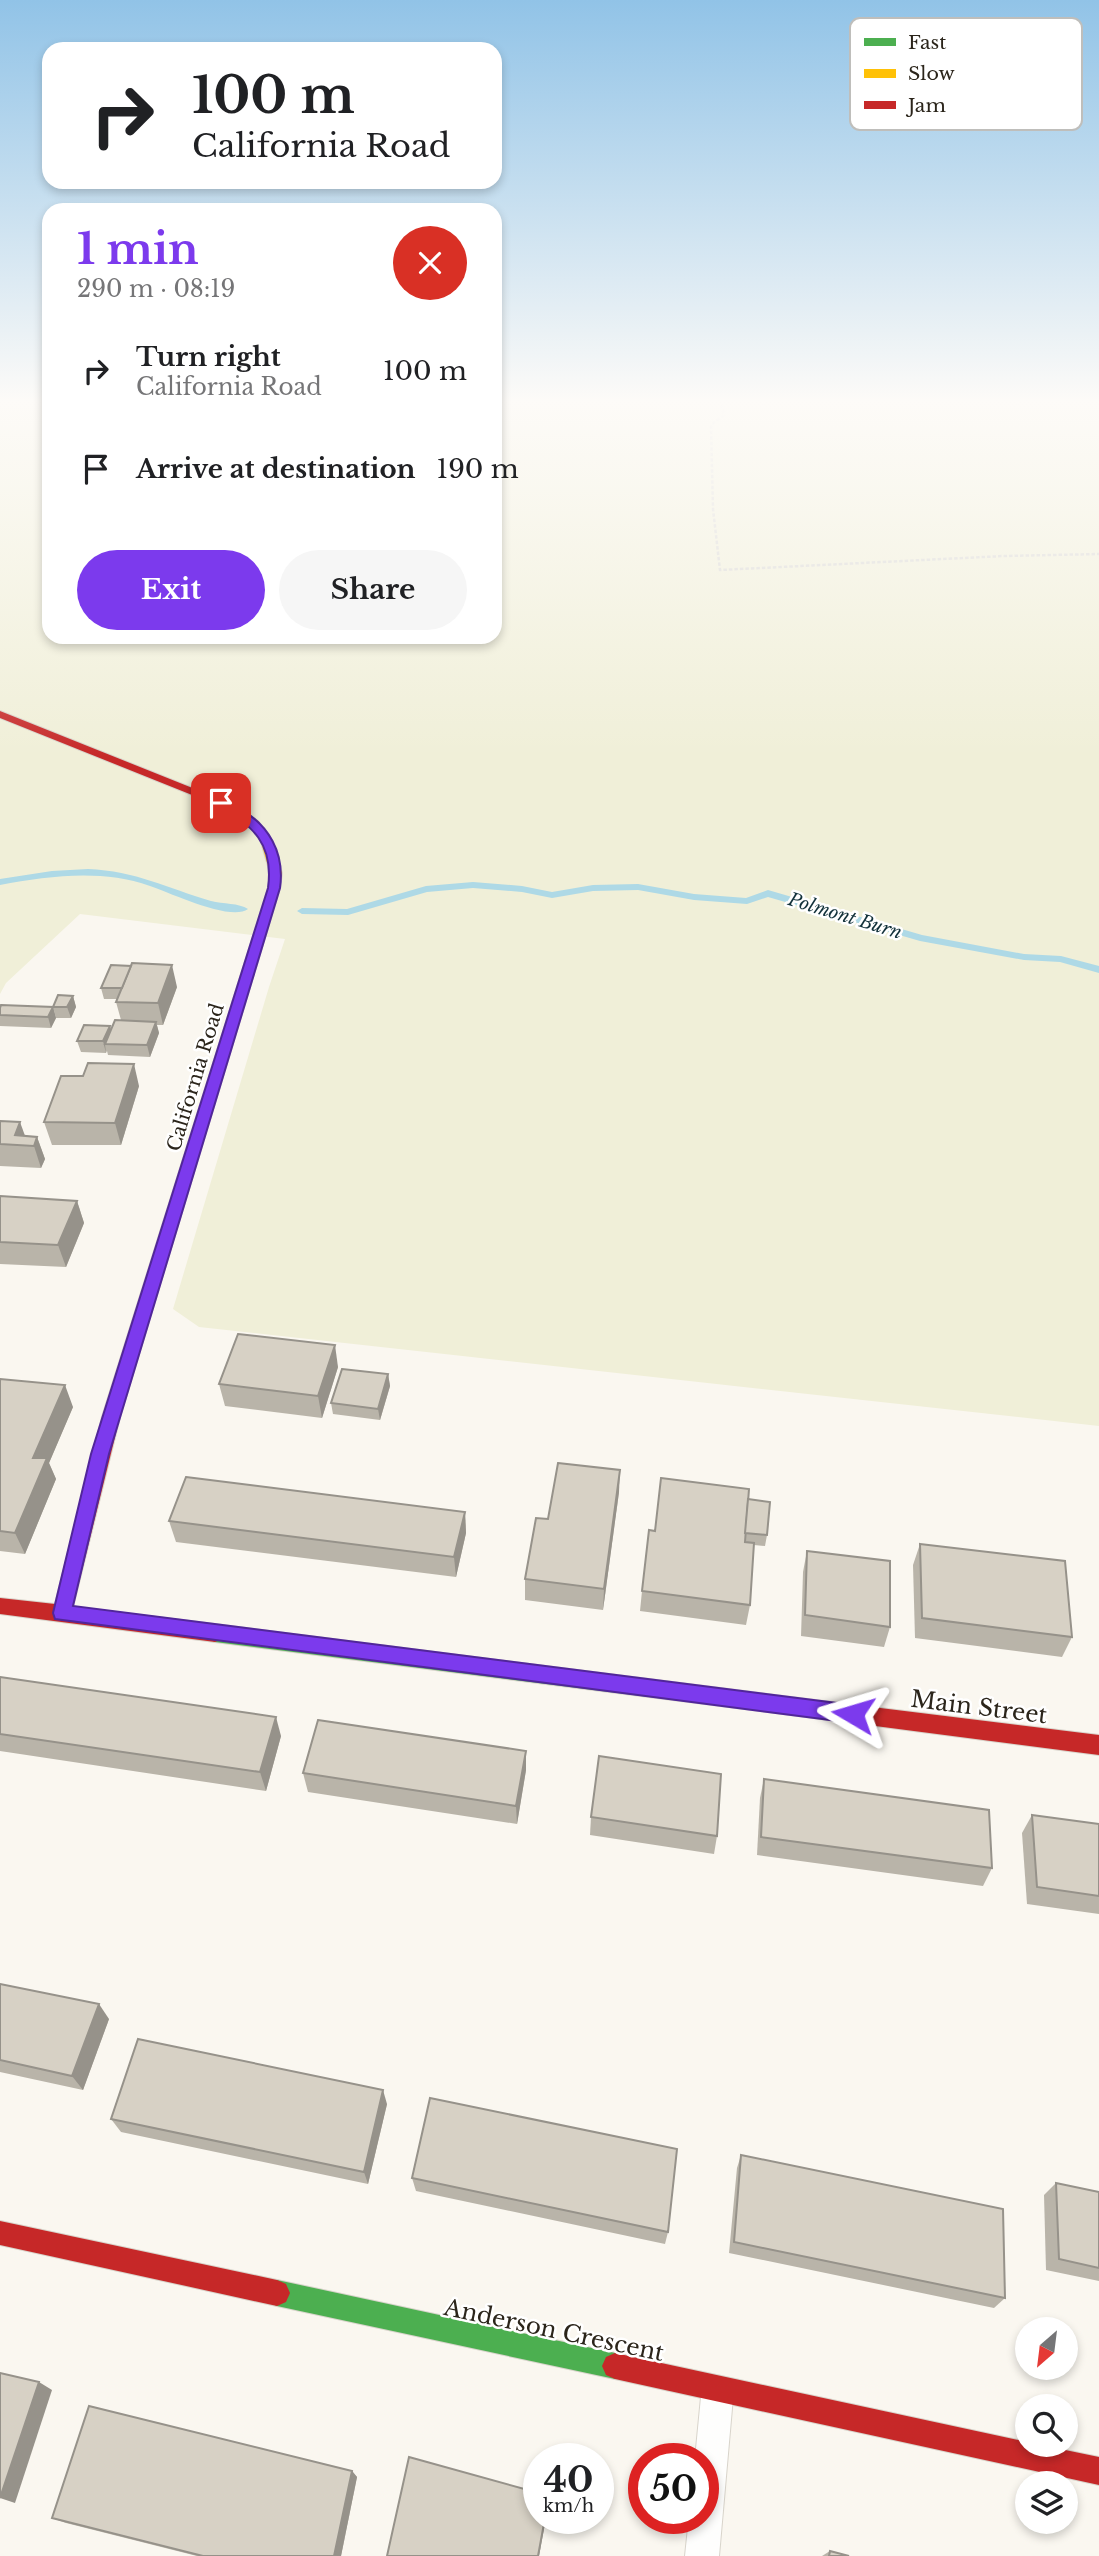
<!DOCTYPE html>
<meta charset="utf-8">
<style>
:root{--surface:#fff;--page:#f6f6f6;--text:#202124;--muted:#757577;--accent:#7c3aed}
body{margin:0;font-family:"Libre Baskerville",serif;background:var(--page);color:var(--text);height:100vh;display:flex;flex-direction:column;font-size:26px;white-space:nowrap}
*{box-sizing:border-box;margin:0}
p{font-size:23px;color:var(--muted)}
.icon{flex:none;width:38px;height:38px;fill:none;stroke:currentColor;stroke-width:2;stroke-linecap:round;stroke-linejoin:round}
.map{position:relative;flex:1;overflow:hidden}
.details{position:absolute;left:42px;top:203px;width:460px;height:441px;display:flex;flex-direction:column;background:var(--surface);border-radius:21px;box-shadow:0 4px 10px #0003}
.details>*{flex:none}
.banner{position:absolute;left:42px;top:42px;width:460px;height:147px;border-radius:21px;box-shadow:0 4px 10px #0003;background:#fff;color:var(--text);overflow:hidden}
.needle{width:46px;rotate:208deg}
.buttons{position:absolute;left:1015px;top:2317px;display:grid;gap:14px}
.buttons a{display:grid;place-items:center;width:63px;height:63px;border-radius:50%;background:var(--surface);box-shadow:0 4px 10px #0003;font-size:35px}
.speed{position:absolute;left:523px;top:2443px;display:flex;gap:14px;font-size:35px;font-weight:700;text-align:center}
.speed>*{display:grid;place-content:center;width:91px;height:91px;border-radius:50%;background:var(--surface);box-shadow:0 4px 10px #0003;line-height:1}
.speed small{font-size:18px;font-weight:400}
.speed .limit{border:10px solid #d22;background:#fff;color:#111}
.pin{position:absolute;display:grid;place-items:center;width:60px;height:60px;color:#fff;margin:-30px;border-radius:14px;box-shadow:0 4px 10px #0006}
.me{position:absolute;width:77px;margin:-38px;rotate:277deg;stroke-linejoin:round;filter:drop-shadow(0 0 5px #0008)}
.turn{display:flex;align-items:center;gap:24px;height:147px;padding:0 35px;font-size:32px}
.turn .icon{width:91px;height:91px;stroke-width:2.5}
.turn b{display:block;font-size:49px;line-height:60px}
.round{display:grid;place-items:center;flex:none;width:74px;height:74px;border-radius:37px;background:var(--page)}
.head{display:flex;align-items:center;justify-content:space-between;height:119px;padding:0 35px}
h1{font-size:42px;font-weight:800;line-height:52px;color:var(--accent)}
.button{display:flex;gap:14px;margin-top:auto;padding:14px 35px}
.button a{flex:1;height:80px;border-radius:42px;background:var(--accent);color:#fff;font-size:28px;font-weight:800;line-height:80px;text-align:center}
.button a+a{background:var(--page);color:var(--text)}
ul{padding:0;list-style:none}
li{display:flex;align-items:center;gap:21px;height:98px;padding:0 35px}
li div{flex:1}
li b{display:block;font-size:26px}
li em{font-style:normal}
.map>svg:first-child{display:block}
.green{fill:#f0efd8}
.lines{fill:none;stroke-linecap:round;stroke-linejoin:round}
.stream{fill:#aed9e6;fill-rule:evenodd}
.lane-casing{stroke:#d8d4cb;stroke-width:2}
.fast-casing{stroke:#d8d4cb;stroke-width:2}
.slow-casing{stroke:#d8d4cb;stroke-width:2}
.jam-casing{stroke:#d8d4cb;stroke-width:2}
.path{stroke:#d7d6d3;stroke-width:2.5;stroke-dasharray:3.5 2;stroke-linecap:butt}
.lane{fill:#fefefd;fill-rule:evenodd}
.fast{fill:#4caf50;fill-rule:evenodd}
.slow{fill:#ffc107;fill-rule:evenodd}
.jam{fill:#c62828;fill-rule:evenodd}
.wall{fill:#b9b4a9}
.shaded-wall{fill:#96928a}
.building{fill:#d7d1c5;stroke:#96928a;stroke-width:2}
.route{fill:#7c3aed;stroke:#51269a;stroke-width:2}
.labels{text-anchor:middle;stroke-width:5;stroke-linejoin:round;paint-order:stroke}
.far-water-label{font-size:18px;font-style:italic;fill:#12313a;stroke:#fff}
.street-label{font-size:19px;fill:#2b251b;stroke:#fff}
.near-street-label{font-size:23px;fill:#2b251b;stroke:#fff}
.key{fill:#fff;stroke:#bfbebb;stroke-width:2}
.key-label{font-size:19px;fill:#2b251b}
</style>
<div class="map">
<svg width="1099" height="2556" viewBox="0 0 1099 2556">
<rect width="100%" height="100%" fill="#faf7f0"/>
<!-- green -->
<polygon class="green" points="0,399 49,399 49,637 495,637 495,399 1099,399 1099,1426 199,1327 173,1309 269,987 285,939 80,914 6,983 0,994"/>
<g class="lines">
<!-- stream -->
<g class="stream">
<path d="M 88,869 C 136,871 167,888 211,901 C 223,904 239,903 248,909 C 231,922 171,893 150,886 C 101,869 50,876 0,885 L 0,879 L 52,871 Z"/>
<polygon points="473,882 522,886 552,892 593,885 638,884 694,894 746,898 768,890 922,935 1024,954 1061,956 1099,966 1099,973 1060,962 1024,960 920,941 768,897 747,904 694,900 638,890 593,891 552,898 522,892 473,888 427,892 348,915 302,914 297,911 302,908 347,909 426,886"/>
</g>
<!-- lane casing -->
<g class="lane-casing">
<polygon id="lane" points="717,2381 728,2386 733,2397 719,2556 685,2556 689,2518 704,2518 704,2459 695,2459 701,2397 706,2386"/>
</g>
<!-- fast casing -->
<g class="fast-casing">
<g id="fast">
<polygon points="215,1624 775,1695 782,1698 785,1704 782,1710 775,1713 215,1642 208,1639 205,1633 208,1627"/>
<polygon points="277,2280 615,2353 624,2357 628,2366 624,2375 615,2379 277,2306 268,2302 264,2293 268,2284"/>
</g>
</g>
<!-- slow casing -->
<g class="slow-casing">
<polygon id="slow" points="267,839 273,842 282,873 280,888 120,1417 117,1422 111,1424 105,1422 102,1417 268,888 270,873 261,842"/>
</g>
<!-- jam casing -->
<g class="jam-casing">
<g id="jam">
<polygon points="0,711 225,801 258,821 273,842 263,844 250,826 217,805 0,718"/>
<polygon points="111,1410 117,1412 120,1417 73,1607 215,1624 222,1627 225,1633 222,1639 215,1642 0,1614 0,1598 55,1604 102,1417 105,1412"/>
<polygon points="775,1695 1099,1735 1099,1755 775,1713 768,1710 765,1704 768,1698"/>
<polygon points="0,2221 277,2280 286,2284 290,2293 286,2302 277,2306 0,2245"/>
<polygon points="615,2353 1027,2442 1027,2445 1041,2445 1099,2457 1099,2485 615,2379 606,2375 602,2366 606,2357"/>
</g>
</g>
<!-- path -->
<polyline class="path" points="721,399 724,415 711,425 713,509 720,570 1004,556 1099,554"/>
<!-- lane -->
<use href="#lane" class="lane"/>
<!-- fast -->
<use href="#fast" class="fast"/>
<!-- slow -->
<use href="#slow" class="slow"/>
<!-- jam -->
<use href="#jam" class="jam"/>
</g>
<!-- wall -->
<g class="wall">
<polygon points="177,987 163,1025 157,1025 159,1033 150,1057 108,1055 107,1051 106,1053 81,1052 77,1041 110,1026 111,1030 121,1020 116,1002 117,999 104,999 101,988"/>
<polygon points="73,996 76,1007 71,1018 56,1018 53,1007"/>
<polygon points="53,1007 56,1018 51,1028 0,1026 0,1008"/>
<polygon points="83,1076 139,1086 121,1145 52,1145 44,1122"/>
<polygon points="0,1121 25,1136 37,1137 45,1159 41,1168 0,1166"/>
<polygon points="0,1196 77,1201 84,1223 66,1267 0,1264"/>
<polygon points="338,1367 322,1418 225,1406 219,1384"/>
<polygon points="388,1374 390,1386 380,1420 333,1414 331,1403"/>
<polygon points="0,1379 73,1407 49,1463 56,1479 25,1554 0,1551"/>
<polygon points="619,1492 603,1610 525,1600 525,1579 548,1519"/>
<polygon points="748,1499 767,1535 765,1546 754,1545 750,1605 746,1625 640,1611 642,1591 655,1531"/>
<polygon points="465,1512 466,1533 456,1577 176,1542 169,1521"/>
<polygon points="920,1544 1072,1637 1062,1657 915,1638 913,1565"/>
<polygon points="807,1551 890,1627 884,1647 801,1636 803,1572"/>
<polygon points="0,1677 281,1736 266,1791 0,1751"/>
<polygon points="526,1751 526,1770 517,1824 308,1792 303,1773"/>
<polygon points="764,1779 992,1868 983,1886 757,1855 760,1798"/>
<polygon points="1032,1815 1099,1824 1099,1914 1027,1904 1022,1833"/>
<polygon points="591,1817 717,1836 714,1854 590,1835"/>
<polygon points="0,1984 109,2019 83,2090 0,2072"/>
<polygon points="387,2104 368,2184 121,2132 111,2119"/>
<polygon points="741,2155 1005,2298 994,2308 729,2253 737,2168"/>
<polygon points="412,2178 668,2232 665,2244 416,2191"/>
<polygon points="1056,2183 1099,2192 1099,2281 1046,2270 1044,2195"/>
<polygon points="352,2471 357,2477 341,2556 197,2556 66,2523 52,2518"/>
<polygon points="830,2551 849,2556 822,2556"/>
</g>
<!-- shaded-wall -->
<g class="shaded-wall">
<polygon points="172,965 177,987 163,1025 158,1003"/>
<polygon points="73,996 76,1007 71,1018 67,1007"/>
<polygon points="53,1007 56,1018 51,1028 48,1017"/>
<polygon points="156,1022 159,1033 150,1057 147,1045"/>
<polygon points="110,1026 113,1037 105,1044 106,1053 103,1041"/>
<polygon points="134,1064 139,1086 121,1145 115,1123"/>
<polygon points="20,1122 28,1144 15,1135"/>
<polygon points="37,1137 45,1159 41,1168 34,1146"/>
<polygon points="77,1201 84,1223 66,1267 58,1245"/>
<polygon points="335,1345 338,1367 322,1418 318,1396"/>
<polygon points="388,1374 390,1386 380,1420 378,1409"/>
<polygon points="65,1385 73,1407 49,1463 56,1479 25,1554 15,1533 33,1458"/>
<polygon points="620,1470 619,1492 603,1610 604,1589"/>
<polygon points="465,1512 466,1533 456,1577 454,1557"/>
<polygon points="276,1717 281,1736 266,1791 260,1772"/>
<polygon points="526,1751 526,1770 517,1824 516,1806"/>
<polygon points="99,2004 109,2019 83,2090 72,2076"/>
<polygon points="383,2090 387,2104 368,2184 364,2172"/>
<polygon points="39,2382 52,2390 15,2503 0,2498"/>
<polygon points="352,2471 357,2477 341,2556 334,2556"/>
<polygon points="545,2518 546,2518 539,2556 538,2556"/>
</g>
<!-- building -->
<g class="building">
<polygon points="132,963 172,965 158,1003 116,1002"/>
<polygon points="111,965 131,966 122,988 101,988"/>
<polygon points="58,995 73,996 67,1007 53,1007"/>
<polygon points="1,1005 53,1007 48,1017 0,1015 0,1008"/>
<polygon points="115,1020 156,1022 147,1045 105,1044"/>
<polygon points="84,1025 110,1026 103,1041 77,1041"/>
<polygon points="88,1063 134,1064 115,1123 44,1122 61,1076 83,1076"/>
<polygon points="0,1121 20,1122 15,1135 37,1137 34,1146 0,1144"/>
<polygon points="0,1196 77,1201 58,1245 0,1242"/>
<polygon points="238,1334 335,1345 318,1396 219,1384"/>
<polygon points="342,1369 388,1374 378,1409 331,1403"/>
<polygon points="0,1379 65,1385 33,1458 47,1458 15,1533 0,1531"/>
<polygon points="558,1463 620,1470 604,1589 525,1579 536,1518 548,1519"/>
<polygon points="186,1477 465,1512 454,1557 169,1521"/>
<polygon points="661,1478 749,1489 745,1542 754,1543 750,1605 642,1591 649,1530 655,1531"/>
<polygon points="748,1499 770,1502 767,1535 745,1533"/>
<polygon points="920,1544 1065,1561 1072,1637 922,1618"/>
<polygon points="807,1551 890,1561 890,1627 805,1615"/>
<polygon points="0,1677 276,1717 260,1772 0,1734"/>
<polygon points="318,1720 526,1751 516,1806 303,1773"/>
<polygon points="599,1756 721,1774 717,1836 591,1817"/>
<polygon points="764,1779 989,1810 992,1868 761,1837"/>
<polygon points="1032,1815 1099,1824 1099,1896 1037,1887"/>
<polygon points="0,1984 99,2004 72,2076 0,2060"/>
<polygon points="138,2039 383,2090 364,2172 111,2119"/>
<polygon points="430,2098 677,2149 668,2232 412,2178"/>
<polygon points="741,2155 1003,2209 1005,2298 734,2242"/>
<polygon points="1056,2183 1099,2192 1099,2268 1059,2259"/>
<polygon points="0,2373 39,2382 0,2498"/>
<polygon points="89,2406 352,2471 334,2556 203,2556 52,2518"/>
<polygon points="409,2457 539,2493 539,2518 545,2518 538,2556 387,2556"/>
<polygon points="830,2551 849,2556 829,2556"/>
</g>
<!-- sky -->
<linearGradient id="sky" x2="0" y2="1"><stop stop-color="#91c3e7"/><stop offset="0.53" stop-color="#fdfbf8"/><stop offset="1" stop-color="#fdfbf8" stop-opacity="0"/></linearGradient>
<rect width="1099" height="757" fill="url(#sky)"/>
<!-- route -->
<path class="route" d="M 217,801 C 225,800 230,803 237,807 C 269,824 285,853 280,888 L 109,1454 L 73,1606 L 853,1705 L 861,1707 L 864,1714 L 861,1721 L 853,1723 L 55,1619 L 53,1613 L 91,1454 L 268,888 C 274,844 253,825 217,805 Z"/>
<g class="labels">
<!-- far-water labels -->
<g class="far-water-label">
<text transform="translate(845 916) rotate(17)" y="6">Polmont Burn</text>
</g>
<!-- street labels -->
<g class="street-label">
<text transform="translate(195 1077) rotate(-73)" y="7">California Road</text>
</g>
<!-- near-street labels -->
<g class="near-street-label">
<text transform="translate(979 1707) rotate(7)" y="8">Main Street</text>
<text transform="translate(554 2330) rotate(12)" y="8">Anderson Crescent</text>
</g>
</g>
<!-- legend -->
<rect x="850" y="18" width="232" height="112" rx="10" class="key"/>
<rect x="864" y="38" width="32" height="8" fill="#4caf50"/>
<rect x="864" y="69" width="32" height="9" fill="#ffc107"/>
<rect x="864" y="101" width="32" height="8" fill="#c62828"/>
<g class="key-label">
<text x="908" y="49">Fast</text>
<text x="908" y="80">Slow</text>
<text x="908" y="112">Jam</text>
</g>
</svg>
<div class="buttons">
<a><svg class="needle" viewBox="-14 -14 28 28"><path d="M0-13l5 13h-10z" fill="#e53935"/><path d="M0 13l5-13h-10z" fill="#757577"/></svg></a>
<a><svg class="icon" aria-label="search" viewBox="0 0 24 24"><circle cx="10" cy="10" r="6"/><path d="M15 15l6 6"/></svg></a>
<a><svg class="icon" aria-label="layers" viewBox="0 0 24 24"><path d="M12 4l9 5-9 5-9-5zM3 14l9 5 9-5"/></svg></a>
</div>
<div class="speed"><div>40<small>km/h</small></div><div class="limit">50</div></div>
<div class="pin" style="left:221px;top:803px;background:#d93025"><svg class="icon" aria-label="arrive" viewBox="0 0 24 24"><path d="M6 21V4h12l-3 4 3 4H6"/></svg></div>
<svg class="me" style="left:853px;top:1714px" viewBox="-20 -20 40 40"><path d="M0-17L14 15 0 8-14 15z" fill="#7c3aed" stroke="#fff" stroke-width="4"/></svg>
<div class="banner">
<div class="turn"><svg class="icon" aria-label="right" viewBox="0 0 24 24"><path d="M7 20v-9h11M14 6l5 5-5 5"/></svg><div><b>100 m</b>California Road</div></div>
</div>
<section class="details">
<div class="head"><div><h1>1 min</h1><p>290 m · 08:19</p></div><a class="round" style="background:#d93025;color:#fff"><svg class="icon" aria-label="close" viewBox="0 0 24 24"><path d="M6 6l12 12M18 6L6 18"/></svg></a></div>
<ul>
<li><svg class="icon" aria-label="right" viewBox="0 0 24 24"><path d="M7 20v-9h11M14 6l5 5-5 5"/></svg><div><b>Turn right</b><p>California Road</p></div><em>100 m</em></li>
<li><svg class="icon" aria-label="arrive" viewBox="0 0 24 24"><path d="M6 21V4h12l-3 4 3 4H6"/></svg><div><b>Arrive at destination</b></div><em>190 m</em></li>
</ul>
<div class="button"><a>Exit</a><a>Share</a></div>
</section>
</div>
